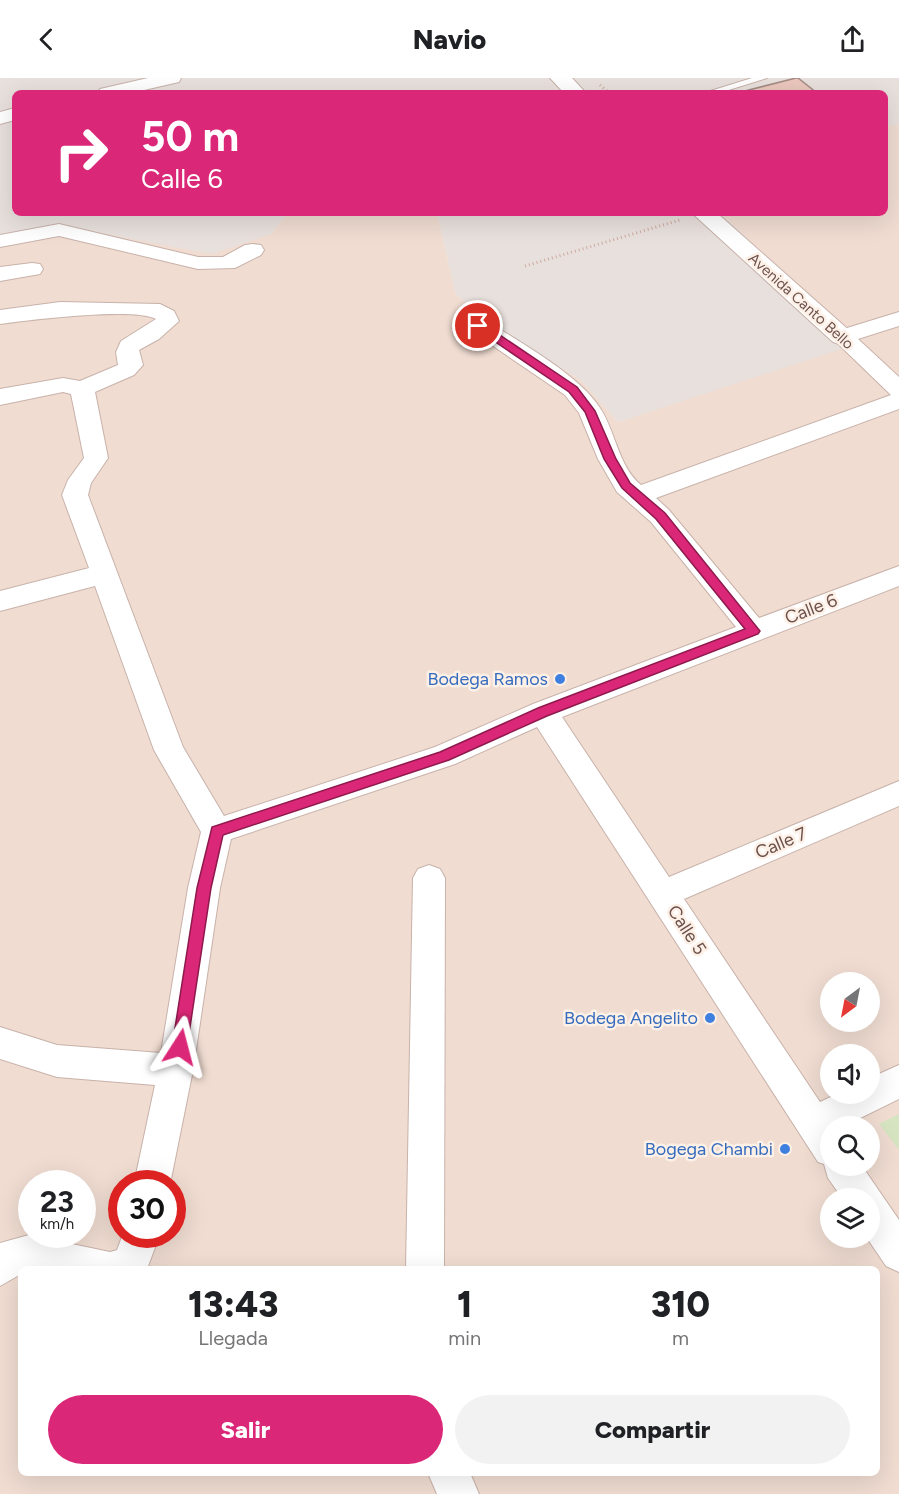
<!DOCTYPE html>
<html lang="es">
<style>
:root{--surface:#fff;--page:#f2f2f2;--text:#202124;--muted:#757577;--accent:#db2777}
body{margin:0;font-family:Figtree,sans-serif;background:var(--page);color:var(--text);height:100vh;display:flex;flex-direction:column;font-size:22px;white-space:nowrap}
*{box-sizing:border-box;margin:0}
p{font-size:20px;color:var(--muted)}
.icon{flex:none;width:33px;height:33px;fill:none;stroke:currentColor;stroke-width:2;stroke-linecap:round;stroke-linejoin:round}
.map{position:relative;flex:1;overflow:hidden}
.sheet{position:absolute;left:18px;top:1188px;width:862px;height:210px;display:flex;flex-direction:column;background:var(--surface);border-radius:9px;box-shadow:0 6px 24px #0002}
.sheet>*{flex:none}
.guide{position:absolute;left:12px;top:12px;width:876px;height:126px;border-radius:9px;box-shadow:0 6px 24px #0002;background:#db2777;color:#fff;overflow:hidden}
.needle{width:39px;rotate:212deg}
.controls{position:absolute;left:820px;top:894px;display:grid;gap:12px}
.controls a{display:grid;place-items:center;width:60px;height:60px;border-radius:50%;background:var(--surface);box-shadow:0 6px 24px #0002;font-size:30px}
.speed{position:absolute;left:18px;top:1092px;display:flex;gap:12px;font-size:30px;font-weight:700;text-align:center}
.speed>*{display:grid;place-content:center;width:78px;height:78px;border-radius:50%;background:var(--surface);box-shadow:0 6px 24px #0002;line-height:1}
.speed small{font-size:15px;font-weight:400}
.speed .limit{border:9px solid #d22;background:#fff;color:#111}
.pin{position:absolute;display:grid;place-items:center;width:51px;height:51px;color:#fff;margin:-26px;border:3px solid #fff;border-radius:50%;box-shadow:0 2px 6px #0007}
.me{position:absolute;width:66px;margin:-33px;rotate:9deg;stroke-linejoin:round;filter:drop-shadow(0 0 4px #0008)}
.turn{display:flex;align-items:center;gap:21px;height:126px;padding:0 30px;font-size:27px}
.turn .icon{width:78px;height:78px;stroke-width:2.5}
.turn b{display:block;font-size:42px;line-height:51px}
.eta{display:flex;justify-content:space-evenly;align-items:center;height:102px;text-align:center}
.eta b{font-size:36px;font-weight:800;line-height:42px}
.action{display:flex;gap:12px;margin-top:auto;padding:12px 30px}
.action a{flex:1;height:69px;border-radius:36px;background:var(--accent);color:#fff;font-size:24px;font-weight:800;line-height:69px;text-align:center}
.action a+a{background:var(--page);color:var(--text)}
header{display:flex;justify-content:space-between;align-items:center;height:78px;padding:0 30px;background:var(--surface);font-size:27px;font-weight:800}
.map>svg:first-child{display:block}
.residential{fill:#f0dcd1;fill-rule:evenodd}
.industrial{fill:#e8e0dc}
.green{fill:#d6e4c2}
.building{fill:#ebc7bc;stroke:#a48b84;stroke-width:1.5}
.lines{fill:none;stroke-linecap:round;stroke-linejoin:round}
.service-casing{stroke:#c8b2aa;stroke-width:2}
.minor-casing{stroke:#c8b2aa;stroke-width:2}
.tertiary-casing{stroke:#c8b2aa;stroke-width:2}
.path{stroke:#cfaaa0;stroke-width:3;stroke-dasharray:1 3;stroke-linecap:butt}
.service{fill:#fff;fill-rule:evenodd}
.minor{fill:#fff;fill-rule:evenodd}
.tertiary{fill:#fff;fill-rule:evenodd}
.route{fill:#db2777;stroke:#8e194d;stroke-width:1.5}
.shop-dot{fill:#3f7fe0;stroke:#fdf0e7;stroke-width:2}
.labels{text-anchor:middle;stroke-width:5;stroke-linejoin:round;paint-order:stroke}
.far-street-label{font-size:15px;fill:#6d514b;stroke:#fdf0e7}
.street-label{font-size:18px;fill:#6d514b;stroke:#fdf0e7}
.shop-label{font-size:18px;fill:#366cbe;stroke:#fdf0e7;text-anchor:end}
</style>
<header><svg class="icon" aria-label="back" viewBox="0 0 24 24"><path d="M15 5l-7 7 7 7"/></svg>Navio<svg class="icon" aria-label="share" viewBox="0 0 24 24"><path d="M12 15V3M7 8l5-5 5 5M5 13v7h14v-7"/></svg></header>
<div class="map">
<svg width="899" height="1416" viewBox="0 0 899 1416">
<rect width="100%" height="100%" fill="#f9ece1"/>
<!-- residential -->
<path class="residential" d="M 899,46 L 899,1416 L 0,1416 L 0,159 L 57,147 L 271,156 L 288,135 L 437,135 L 456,217 L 496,249 L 582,303 L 618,344 L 859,264 L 720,135 L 885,135 L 885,49 ZM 831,904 L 870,904 L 870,944 L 831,944 ZM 831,976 L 870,976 L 870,1016 L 831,1016 ZM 831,1048 L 870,1048 L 870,1088 L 831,1088 ZM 32,1106 L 82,1106 L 82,1156 L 32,1156 ZM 122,1106 L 172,1106 L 172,1156 L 122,1156 ZM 831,1120 L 870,1120 L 870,1160 L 831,1160 ZM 21,1191 L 878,1191 L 878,1395 L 21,1395 Z"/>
<!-- industrial -->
<g class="industrial">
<polygon points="0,0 899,0 899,46 885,49 885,15 15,15 15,135 288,135 271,156 212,176 57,147 0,159"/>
<polygon points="437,135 720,135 860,265 618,344 582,303 496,249 456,217"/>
</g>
<!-- green -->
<polygon class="green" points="899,1036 899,1072 879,1046"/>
<!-- building -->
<polygon class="building" points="796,0 798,0 817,15 737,15"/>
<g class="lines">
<!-- service casing -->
<g class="service-casing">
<polygon id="service" points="752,0 767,0 719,15 704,15"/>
</g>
<!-- minor casing -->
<g class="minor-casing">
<g id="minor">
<polygon points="148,0 181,0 179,4 131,15 98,15 100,11"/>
<polygon points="15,30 15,42 0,46 0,34"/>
<polygon points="59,146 198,179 223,179 245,167 253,166 261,167 264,172 261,177 235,190 198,191 59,158 0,169 0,157"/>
<polygon points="32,185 40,186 43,191 40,196 0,203 0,189"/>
<path d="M 60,224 L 160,226 L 174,233 L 179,243 L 159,261 L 139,272 L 143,287 L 134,297 L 95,314 L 108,380 L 91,405 L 88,417 L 183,669 L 224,738 L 435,669 L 533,626 L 736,549 L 651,444 L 617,414 L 598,381 L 579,335 L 565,317 L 471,253 L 468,248 L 471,243 L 479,241 L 487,243 C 522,266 578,296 600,330 C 616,354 618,388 641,407 L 891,317 L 831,259 L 834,254 L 899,234 L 899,248 L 858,261 L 899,299 L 899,331 L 656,420 L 669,432 L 759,540 L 899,488 L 899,508 L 562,639 L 669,799 L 899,703 L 899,728 L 684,821 L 820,1024 L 837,1016 L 870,1016 L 870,1000 L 899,987 L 899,1021 L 844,1048 L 831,1048 L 831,1088 L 862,1088 L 899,1142 L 899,1194 L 886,1188 L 867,1160 L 870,1160 L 870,1120 L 842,1120 L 828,1100 L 824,1086 L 818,1084 L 537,649 L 455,686 L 231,761 L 220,810 L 193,992 L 170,1106 L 134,1106 L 155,1007 L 57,999 L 0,981 L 0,949 L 57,967 L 161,975 L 188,810 L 201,754 L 154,672 L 95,508 L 0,533 L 0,513 L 89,490 L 62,417 L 68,402 L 84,380 L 71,316 L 63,314 L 0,327 L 0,311 L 63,300 L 80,303 L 118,287 L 116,274 L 121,263 L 156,241 C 134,229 29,242 0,246 L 0,232 Z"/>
<polygon points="429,787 440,791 445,800 444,1191 406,1191 413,800 418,791"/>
<polygon points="123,1156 160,1156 147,1191 21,1191 21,1196 0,1208 0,1165 29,1157 110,1174 117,1172"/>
<polygon points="428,1395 470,1395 479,1416 437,1416"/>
</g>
</g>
<!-- tertiary casing -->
<g class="tertiary-casing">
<g id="tertiary">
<polygon points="550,0 572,0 586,15 564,15"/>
<polygon points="692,135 717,135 851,254 854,259 851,264 842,267 833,264"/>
</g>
</g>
<!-- path -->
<g class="path">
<polyline points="600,7 609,15"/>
<polyline points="525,188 680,142"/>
</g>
<!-- service -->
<use href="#service" class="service"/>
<!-- minor -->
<use href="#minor" class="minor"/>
<!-- tertiary -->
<use href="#tertiary" class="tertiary"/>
</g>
<!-- route -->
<polygon class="route" points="475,245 482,245 577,309 595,333 616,381 630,405 665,435 760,553 758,556 547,638 449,682 223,757 211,810 187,969 185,974 180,976 174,974 172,969 197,810 212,749 440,674 538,630 745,551 656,441 622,410 604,381 585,334 569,314 475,250"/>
<!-- markers -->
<g class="shop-dot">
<circle cx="560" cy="601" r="6"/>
<circle cx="710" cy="940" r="6"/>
<circle cx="785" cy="1071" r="6"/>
</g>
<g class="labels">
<!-- far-street labels -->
<g class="far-street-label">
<text transform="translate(801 223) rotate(42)" y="5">Avenida Canto Bello</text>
</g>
<!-- street labels -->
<g class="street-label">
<text transform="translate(811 531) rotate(-21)" y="6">Calle 6</text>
<text transform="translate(781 765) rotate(-23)" y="6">Calle 7</text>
<text transform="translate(687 852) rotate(57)" y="6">Calle 5</text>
</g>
<!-- shop labels -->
<g class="shop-label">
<text x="548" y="607">Bodega Ramos</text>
<text x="698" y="946">Bodega Angelito</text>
<text x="773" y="1077">Bogega Chambi</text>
</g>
</g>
</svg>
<div class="controls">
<a><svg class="needle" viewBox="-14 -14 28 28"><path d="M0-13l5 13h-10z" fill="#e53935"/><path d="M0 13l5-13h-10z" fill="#757577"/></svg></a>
<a><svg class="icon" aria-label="sound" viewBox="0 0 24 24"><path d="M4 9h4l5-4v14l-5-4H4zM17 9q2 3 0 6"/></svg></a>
<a><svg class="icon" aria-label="search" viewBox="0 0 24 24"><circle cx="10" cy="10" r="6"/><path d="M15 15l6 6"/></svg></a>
<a><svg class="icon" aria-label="layers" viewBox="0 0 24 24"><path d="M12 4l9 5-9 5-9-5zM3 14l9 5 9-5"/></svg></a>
</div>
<div class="speed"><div>23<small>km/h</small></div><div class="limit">30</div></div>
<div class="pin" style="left:478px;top:248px;background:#d93025"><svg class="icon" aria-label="arrive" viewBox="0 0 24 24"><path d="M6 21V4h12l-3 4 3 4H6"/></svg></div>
<svg class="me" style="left:180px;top:969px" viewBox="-20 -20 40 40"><path d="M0-17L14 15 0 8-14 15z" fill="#db2777" stroke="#fff" stroke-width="4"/></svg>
<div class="guide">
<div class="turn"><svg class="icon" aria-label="right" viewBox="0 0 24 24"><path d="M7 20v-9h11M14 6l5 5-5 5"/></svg><div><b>50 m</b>Calle 6</div></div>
</div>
<section class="sheet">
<div class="eta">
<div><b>13:43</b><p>Llegada</p></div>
<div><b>1</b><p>min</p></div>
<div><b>310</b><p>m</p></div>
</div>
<div class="action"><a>Salir</a><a>Compartir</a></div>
</section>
</div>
